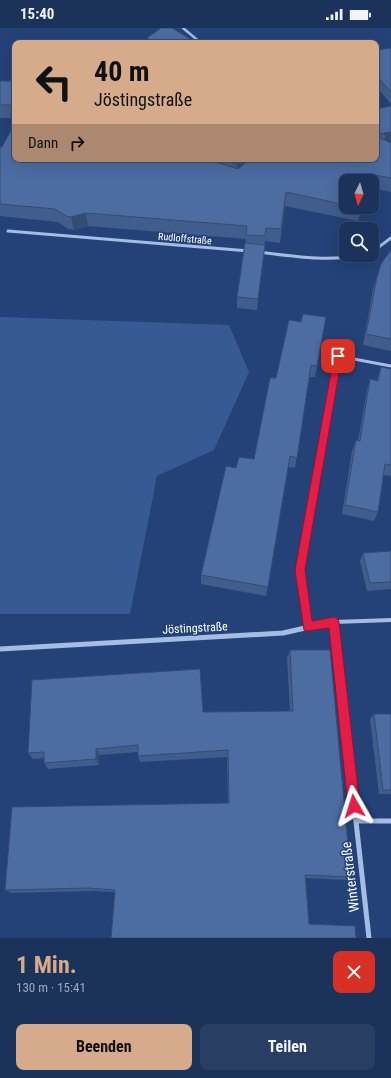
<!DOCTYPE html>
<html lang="de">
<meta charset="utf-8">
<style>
:root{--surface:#1b325a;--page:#283e63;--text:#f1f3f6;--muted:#a0aabb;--line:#394d70;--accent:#d6ab8b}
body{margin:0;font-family:"Roboto Condensed",sans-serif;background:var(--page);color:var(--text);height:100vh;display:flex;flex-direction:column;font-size:15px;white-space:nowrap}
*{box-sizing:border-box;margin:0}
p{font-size:13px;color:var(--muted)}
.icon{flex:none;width:22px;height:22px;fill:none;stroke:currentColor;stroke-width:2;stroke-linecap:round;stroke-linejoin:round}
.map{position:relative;height:910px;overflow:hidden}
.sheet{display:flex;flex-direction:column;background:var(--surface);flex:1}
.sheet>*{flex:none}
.hud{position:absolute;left:12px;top:12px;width:367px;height:122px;border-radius:8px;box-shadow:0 4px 16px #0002,0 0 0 1px var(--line);background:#d6ab8b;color:#111;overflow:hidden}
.needle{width:26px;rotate:185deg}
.tools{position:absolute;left:339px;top:146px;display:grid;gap:8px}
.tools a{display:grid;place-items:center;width:40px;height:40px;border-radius:8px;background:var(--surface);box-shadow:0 4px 16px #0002,0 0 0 1px var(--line);font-size:20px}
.pin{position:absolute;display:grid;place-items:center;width:34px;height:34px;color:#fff;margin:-17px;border-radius:8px;box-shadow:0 2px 6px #0006}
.me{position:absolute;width:44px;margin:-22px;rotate:354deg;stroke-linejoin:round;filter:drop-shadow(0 0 3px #0008)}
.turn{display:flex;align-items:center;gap:14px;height:84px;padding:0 16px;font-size:18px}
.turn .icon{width:52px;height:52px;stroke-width:2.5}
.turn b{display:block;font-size:28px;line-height:34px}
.then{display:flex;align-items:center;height:38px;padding:0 16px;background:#0003;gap:8px;font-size:15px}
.round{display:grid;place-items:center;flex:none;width:42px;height:42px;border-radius:8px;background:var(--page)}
.headline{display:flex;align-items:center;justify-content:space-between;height:68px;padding:0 16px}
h1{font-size:24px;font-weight:700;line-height:30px;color:var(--accent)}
.cta{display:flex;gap:8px;margin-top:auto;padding:8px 16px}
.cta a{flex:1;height:46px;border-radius:8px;background:var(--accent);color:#111;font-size:16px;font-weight:700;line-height:46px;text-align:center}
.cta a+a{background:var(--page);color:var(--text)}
.status{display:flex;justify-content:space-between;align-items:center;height:28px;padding:0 20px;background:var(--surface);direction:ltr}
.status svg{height:11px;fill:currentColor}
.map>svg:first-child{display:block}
.green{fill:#375a95}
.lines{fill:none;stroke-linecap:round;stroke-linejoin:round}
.street-far3{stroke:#a5bde3;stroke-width:2.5}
.street-far2{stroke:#a5bde3;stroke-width:3}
.street-far1{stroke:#a5bde3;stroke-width:4}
.street{stroke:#a5bde3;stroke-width:5}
.wall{fill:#415d8b}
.shaded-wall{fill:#354c71}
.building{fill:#4c6ca2;stroke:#354c71}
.route{fill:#e11d48;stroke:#92132f}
.labels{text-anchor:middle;stroke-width:3;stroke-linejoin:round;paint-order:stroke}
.far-street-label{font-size:10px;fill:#fff;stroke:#244278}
.street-label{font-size:12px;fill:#fff;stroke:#244278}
.near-street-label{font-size:14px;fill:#fff;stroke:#244278}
</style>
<div class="status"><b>15:40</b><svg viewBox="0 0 49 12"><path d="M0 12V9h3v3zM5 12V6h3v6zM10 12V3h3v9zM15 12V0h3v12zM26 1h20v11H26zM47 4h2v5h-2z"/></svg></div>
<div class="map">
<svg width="391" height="910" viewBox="0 0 391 910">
<rect width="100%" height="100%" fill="#244278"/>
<!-- green -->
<polygon class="green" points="0,289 229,297 249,344 214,422 157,448 130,586 0,586"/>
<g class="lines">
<!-- street-far3 -->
<polyline class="street-far3" points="183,0 201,15"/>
<!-- street-far2 -->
<g class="street-far2">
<polyline points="8,203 249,223"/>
<path d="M 259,224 C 293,228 327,234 361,227"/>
<polyline points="372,224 391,210"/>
<polyline points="334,350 338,328 391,338"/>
</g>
<!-- street-far1 -->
<g class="street-far1">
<polyline points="334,594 334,597"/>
<polyline points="307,597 300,542 334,349"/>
<polyline points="318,597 334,594 391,592"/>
</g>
<!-- street -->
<g class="street">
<polyline points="307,596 307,599"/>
<polyline points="334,596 369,910"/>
<polyline points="0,621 283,605 323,596"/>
<polyline points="356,793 391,793"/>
</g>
</g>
<!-- wall -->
<g class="wall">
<polygon points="147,10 197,15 147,15"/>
<polygon points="391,20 391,76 376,58 376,22"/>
<rect x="0" y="53" width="15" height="37"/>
<polygon points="391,78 391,164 372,160 372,153 346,153 346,179 363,179 358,193 285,178 280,215 265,213 257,282 237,280 237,269 246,211 88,198 74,202 68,201 58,194 0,188 0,119 2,119 15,131 376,131 376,81"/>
<polygon points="391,223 391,323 363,317 373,261 377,249"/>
<polygon points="289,292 317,338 315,349 309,349 295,440 288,439 266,568 201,556 201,547 236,440 254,431 276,350"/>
<polygon points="381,339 391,341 391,448 383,447 378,484 374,493 342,486 352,423 356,412 358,413 367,362 370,351 377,352"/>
<polygon points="391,523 391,561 367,563 360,533 363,525"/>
<polygon points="290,622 351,849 346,852 306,850 309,896 356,910 115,864 92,863 11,865 5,862 228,775 227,729 140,734 138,728 138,724 99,727 99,737 48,741 44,735 44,730 33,731 28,725 203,684 290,683 287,630"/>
<polygon points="374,686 391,686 391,766 379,766 370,691"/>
</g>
<!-- shaded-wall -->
<g class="shaded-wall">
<polygon points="391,104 391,116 383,118 386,107 384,105"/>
<polygon points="243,131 257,131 236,149 237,136"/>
<polygon points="361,179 363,179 358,193 361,180"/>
<polygon points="86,185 88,198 74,202 71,189"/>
<polygon points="96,721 99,727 99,737 96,731"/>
</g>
<!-- building -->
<g class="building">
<polygon points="161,0 172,0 197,15 155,15 147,10"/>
<polygon points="391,20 391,64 376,47 376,22"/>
<rect x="0" y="53" width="15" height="24"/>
<polygon points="391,78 391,104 384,105 386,107 378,104 376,107 378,109 391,115 391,150 374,147 371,153 346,153 346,177 286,164 281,201 266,200 265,208 246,207 247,198 86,185 71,189 66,188 55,181 0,176 0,119 2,119 15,95 15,131 206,131 238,141 250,131 343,131 343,132 347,131 376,131 376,81"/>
<polygon points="222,131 243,131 237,136"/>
<polygon points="245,215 265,217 258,271 237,269"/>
<polygon points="390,223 391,223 391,311 366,306 377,249 381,236"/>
<polygon points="303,286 326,289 317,338 311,337 297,430 290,428 268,559 201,547 226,438 236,440 239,429 254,431 270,350 276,350 289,292 301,294"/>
<polygon points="381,339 391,341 391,437 385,436 378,484 345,477 356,412 360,413 370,351 378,353"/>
<polygon points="391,523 391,554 370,555 363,525"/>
<polygon points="290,622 330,622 351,849 305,847 309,896 355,898 356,910 111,910 115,862 88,860 5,862 12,779 229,775 228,722 138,728 138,717 96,721 96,731 44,735 44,724 28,725 32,652 200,641 203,684 293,683"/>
<polygon points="374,686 391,686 391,762 383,762"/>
</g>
<!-- route -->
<polygon class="route" points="338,325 342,328 305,542 312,593 334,589 338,591 339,594 360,778 358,782 354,784 350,782 348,778 329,600 307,603 304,602 295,542 334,328"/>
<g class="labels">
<!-- far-street labels -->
<g class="far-street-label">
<text transform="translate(185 210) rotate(5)" y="4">Rudloffstraße</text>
</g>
<!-- street labels -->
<g class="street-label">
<text transform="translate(195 600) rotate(-3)" y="4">Jöstingstraße</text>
</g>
<!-- near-street labels -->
<g class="near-street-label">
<text transform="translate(350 849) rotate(-97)" y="5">Winterstraße</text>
</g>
</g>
</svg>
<div class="tools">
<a><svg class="needle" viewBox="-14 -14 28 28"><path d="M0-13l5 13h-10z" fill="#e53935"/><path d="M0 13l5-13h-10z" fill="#a0aabb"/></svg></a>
<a><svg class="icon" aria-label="search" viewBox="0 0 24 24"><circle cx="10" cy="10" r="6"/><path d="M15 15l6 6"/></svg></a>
</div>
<div class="pin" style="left:338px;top:328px;background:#d93025"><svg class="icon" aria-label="arrive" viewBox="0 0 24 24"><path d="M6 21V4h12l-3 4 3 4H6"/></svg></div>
<svg class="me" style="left:354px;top:778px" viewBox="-20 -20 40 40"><path d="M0-17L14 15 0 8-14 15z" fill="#e11d48" stroke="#fff" stroke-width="4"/></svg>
<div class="hud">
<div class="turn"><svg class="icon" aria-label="left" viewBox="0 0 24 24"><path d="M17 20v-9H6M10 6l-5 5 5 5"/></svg><div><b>40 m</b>Jöstingstraße</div></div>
<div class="then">Dann<svg class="icon" aria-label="right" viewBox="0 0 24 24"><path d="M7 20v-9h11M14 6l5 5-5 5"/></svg></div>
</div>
</div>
<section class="sheet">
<div class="headline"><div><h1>1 Min.</h1><p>130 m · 15:41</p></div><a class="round" style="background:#d93025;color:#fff"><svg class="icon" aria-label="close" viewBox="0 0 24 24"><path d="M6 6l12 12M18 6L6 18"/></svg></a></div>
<div class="cta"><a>Beenden</a><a>Teilen</a></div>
</section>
